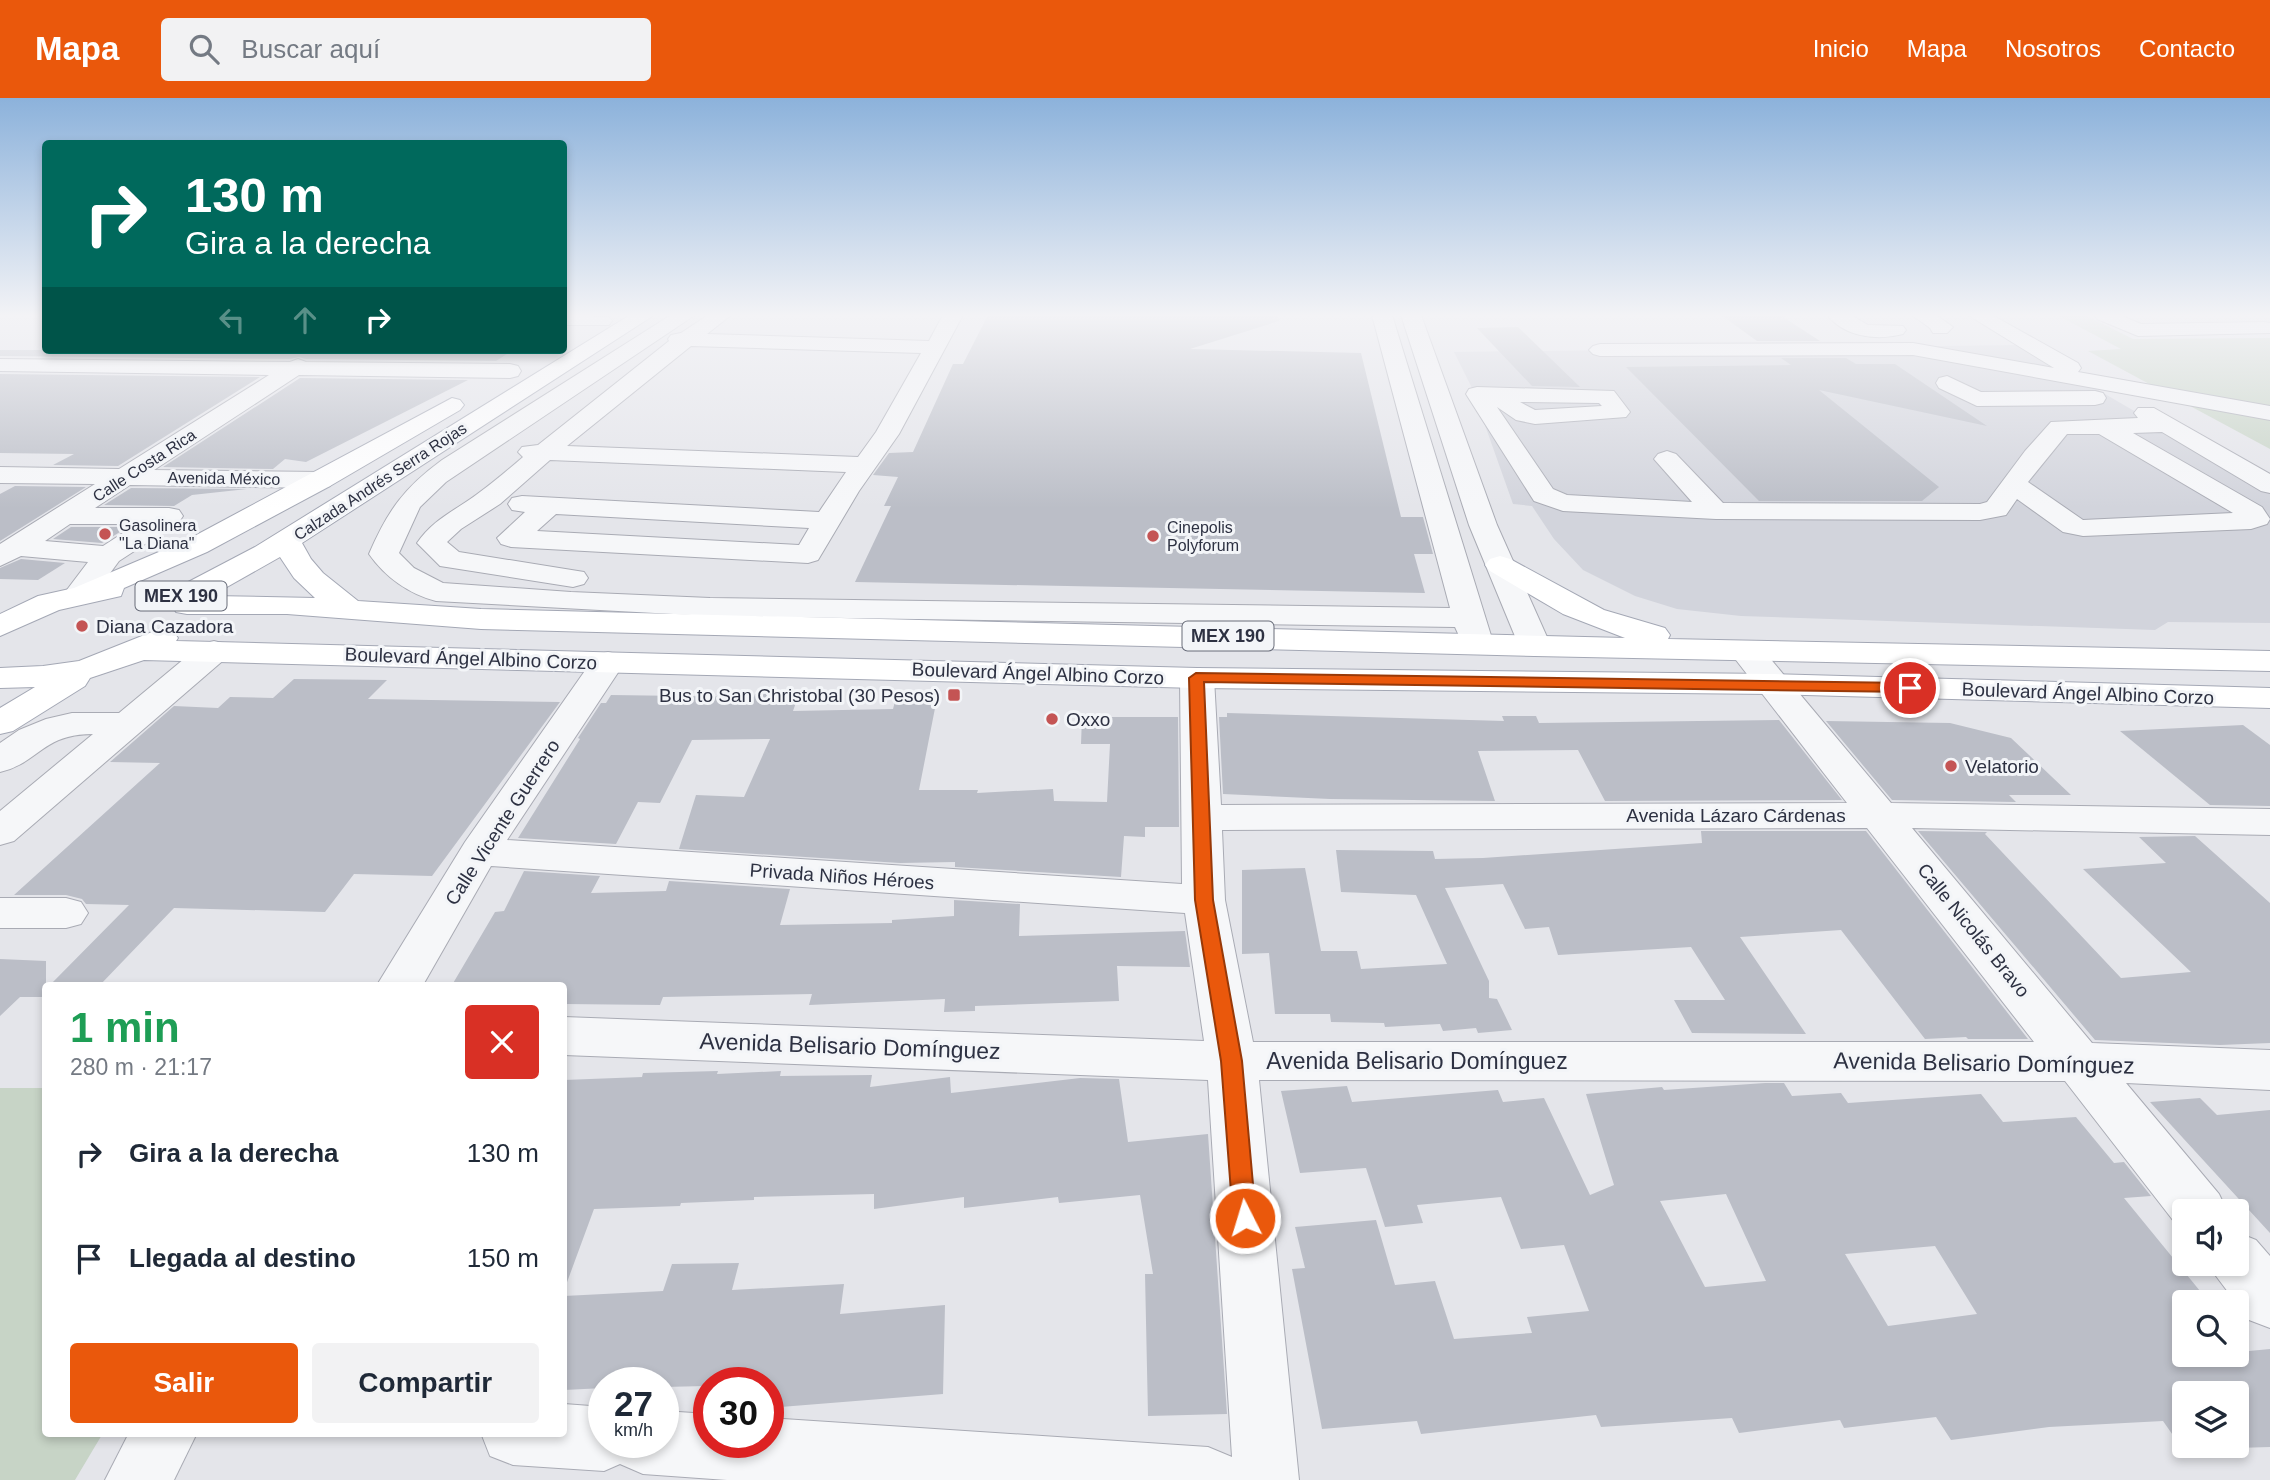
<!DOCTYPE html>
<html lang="es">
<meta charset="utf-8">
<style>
:root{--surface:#fff;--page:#f2f2f3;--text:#1f2937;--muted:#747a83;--accent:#ea580c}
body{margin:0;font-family:Helvetica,sans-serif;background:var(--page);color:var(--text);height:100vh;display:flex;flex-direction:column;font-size:26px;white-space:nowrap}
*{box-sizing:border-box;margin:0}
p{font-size:23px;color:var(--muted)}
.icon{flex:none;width:38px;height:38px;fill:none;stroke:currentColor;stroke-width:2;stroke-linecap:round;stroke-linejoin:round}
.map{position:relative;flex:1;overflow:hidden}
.drawer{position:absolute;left:42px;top:884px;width:525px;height:455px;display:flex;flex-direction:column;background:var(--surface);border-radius:7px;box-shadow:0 4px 10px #0003}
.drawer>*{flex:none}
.guide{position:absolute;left:42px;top:42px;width:525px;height:214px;border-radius:7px;box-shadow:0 4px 10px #0003;background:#00695c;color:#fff;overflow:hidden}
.fabs{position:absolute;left:2172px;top:1101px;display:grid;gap:14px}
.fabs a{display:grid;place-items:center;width:77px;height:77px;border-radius:7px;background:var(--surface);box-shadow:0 4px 10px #0003;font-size:35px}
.speed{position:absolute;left:588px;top:1269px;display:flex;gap:14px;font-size:35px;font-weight:700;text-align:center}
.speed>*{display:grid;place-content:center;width:91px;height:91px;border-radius:50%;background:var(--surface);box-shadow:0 4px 10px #0003;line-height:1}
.speed small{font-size:18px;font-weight:400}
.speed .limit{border:10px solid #d22;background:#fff;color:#111}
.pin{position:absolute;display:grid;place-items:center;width:60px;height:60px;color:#fff;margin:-30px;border:4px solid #fff;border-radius:50%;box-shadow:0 2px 7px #0007}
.me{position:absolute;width:77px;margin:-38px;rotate:355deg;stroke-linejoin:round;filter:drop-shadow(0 0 5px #0008)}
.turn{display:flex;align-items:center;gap:24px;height:147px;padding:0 28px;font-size:32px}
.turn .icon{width:91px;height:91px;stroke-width:2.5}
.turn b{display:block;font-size:49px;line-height:60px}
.lanes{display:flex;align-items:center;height:66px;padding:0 28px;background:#0003;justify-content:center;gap:35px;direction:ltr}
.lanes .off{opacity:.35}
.round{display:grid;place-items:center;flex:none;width:74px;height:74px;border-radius:7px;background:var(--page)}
.head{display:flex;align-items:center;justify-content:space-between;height:119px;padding:0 28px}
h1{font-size:42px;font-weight:700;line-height:52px;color:#1e9e55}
.primary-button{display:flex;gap:14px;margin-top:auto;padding:14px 28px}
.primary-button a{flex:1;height:80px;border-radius:7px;background:var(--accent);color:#fff;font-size:28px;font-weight:700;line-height:80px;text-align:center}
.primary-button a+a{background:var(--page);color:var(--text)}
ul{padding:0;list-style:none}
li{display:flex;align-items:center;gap:21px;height:105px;padding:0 28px}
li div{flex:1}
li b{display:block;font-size:26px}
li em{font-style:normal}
header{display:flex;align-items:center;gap:42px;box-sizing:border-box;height:98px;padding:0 35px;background:var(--accent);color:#fff}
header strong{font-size:33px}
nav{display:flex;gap:38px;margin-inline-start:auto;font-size:24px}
.search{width:490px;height:63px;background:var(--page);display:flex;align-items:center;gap:18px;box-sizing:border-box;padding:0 24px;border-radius:7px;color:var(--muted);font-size:26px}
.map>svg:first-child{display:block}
.built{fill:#d2d4dc}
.green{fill:#c7d4c6}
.building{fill:#bbbec7;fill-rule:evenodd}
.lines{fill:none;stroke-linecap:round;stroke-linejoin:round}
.minor-casing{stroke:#a9abb4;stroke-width:2}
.major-casing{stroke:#a4a8b5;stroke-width:2}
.minor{fill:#f6f7f9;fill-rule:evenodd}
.major{fill:#fff;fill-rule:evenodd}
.route{fill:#ea580c;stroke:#983908;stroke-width:2}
.poi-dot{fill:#c45454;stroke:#f3f5f8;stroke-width:2.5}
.labels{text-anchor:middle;stroke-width:6;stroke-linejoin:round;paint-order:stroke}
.far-street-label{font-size:16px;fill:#2d3142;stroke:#f3f5f8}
.far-poi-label{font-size:16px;fill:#2d3142;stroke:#f3f5f8;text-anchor:start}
.shield{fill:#f3f5f8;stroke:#686c79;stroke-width:2}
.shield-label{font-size:18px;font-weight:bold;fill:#2d3142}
.poi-label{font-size:19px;fill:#2d3142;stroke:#f3f5f8;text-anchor:start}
.street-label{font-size:19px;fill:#2d3142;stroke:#f3f5f8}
.near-street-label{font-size:23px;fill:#2d3142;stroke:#f3f5f8}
</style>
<header>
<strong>Mapa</strong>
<div class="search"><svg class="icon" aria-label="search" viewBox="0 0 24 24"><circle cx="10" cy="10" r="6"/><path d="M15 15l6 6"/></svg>Buscar aquí</div>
<nav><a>Inicio</a><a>Mapa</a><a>Nosotros</a><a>Contacto</a></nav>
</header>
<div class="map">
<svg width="2270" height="1382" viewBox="0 0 2270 1382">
<rect width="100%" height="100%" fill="#e4e5ea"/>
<!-- built -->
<polygon class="built" points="2021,247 2270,392 2270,525 2168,524 2155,532 1741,518 1677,511 1635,498 1583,472 1554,441 1532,408 1513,406 1471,288 1454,254"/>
<!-- green -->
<g class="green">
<polygon points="2057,217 2085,217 2133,241 2270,240 2270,351 2088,253 2121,251"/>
<polygon points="0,990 45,990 46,1335 103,1335 75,1382 0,1382"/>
</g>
<!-- building -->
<g class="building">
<polygon points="988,217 1278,217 1279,223 1190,251 1361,255 1401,419 1423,419 1433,456 1414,456 1425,495 855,484 891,408 884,408 898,379 873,377 889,355 913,354 953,266 963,266"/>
<polygon points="1721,217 1780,217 1820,243 1757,243"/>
<polygon points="1518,229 1580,289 1532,288 1477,230"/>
<polygon points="0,252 513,252 496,263 306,261 299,259 290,261 0,258"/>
<polygon points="1781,260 1846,260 1856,266 1895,266 1987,328 1819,292 1939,389 1922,403 1759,403 1626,269 1791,267"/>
<polygon points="0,276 260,279 118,368 53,367 74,356 0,355"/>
<polygon points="300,280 468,282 306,364 285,361 273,371 163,369"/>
<polygon points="15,388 86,389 0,443 0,396"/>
<polygon points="131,390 247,391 192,397 174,408 104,407"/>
<polygon points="71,429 128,429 102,445 53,441"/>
<polygon points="21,461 65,465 38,482 0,481 0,470"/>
<polygon points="294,581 387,582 368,601 560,604 432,778 354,776 325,814 174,810 100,887 50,887 129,807 86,806 82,801 66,797 14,797 160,665 110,664 174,608 218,610 230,599 273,600"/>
<polygon points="755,596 799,596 793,613 893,611 896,600 937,600 919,692 978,692 977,695 1053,691 1054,703 1107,704 1110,646 1081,646 1082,619 1178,619 1179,729 1145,729 1145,739 1124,738 1121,779 955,769 955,764 900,765 679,751 696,697 744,699 770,641 692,642 660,705 638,704 616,746 518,740 580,641 578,640 601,605 606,605 611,597 754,599"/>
<polygon points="1227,615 1504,623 1502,618 1536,618 1539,625 1779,622 1842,702 1605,703 1578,652 1478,653 1495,703 1330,701 1223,696 1219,619 1227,619"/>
<polygon points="1826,623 1950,625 2011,640 2071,697 2009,697 2016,704 1892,702"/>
<polygon points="2243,627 2270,647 2270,708 2210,707 2120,633"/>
<polygon points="1701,733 1866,733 2028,941 1968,941 1966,939 1925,941 1841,832 1740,839 1806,936 1692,935 1674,902 1725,902 1691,849 1558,857 1549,829 1525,831 1503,786 1445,790 1489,883 1489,900 1497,901 1512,932 1478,935 1476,930 1443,933 1440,926 1385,929 1384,925 1331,924 1330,916 1275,916 1269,855 1242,856 1242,772 1305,770 1321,853 1357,853 1361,871 1447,866 1416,797 1341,794 1336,752 1433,753 1435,761 1483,760 1702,745"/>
<polygon points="1918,733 1987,734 1985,736 2121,880 2191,874 2083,771 2166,765 2139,739 2195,738 2270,805 2270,945 2220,947 2095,942"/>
<polygon points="524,773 600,778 591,795 666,793 669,783 790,791 780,827 892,825 892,822 954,818 954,802 1020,806 1019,838 1185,833 1190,869 1117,868 1119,903 975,908 975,913 944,914 945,901 809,907 812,896 663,899 660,907 564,906 564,887 452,887 495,814 504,813"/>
<polygon points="0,861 46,863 46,899 20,899 0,918"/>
<polygon points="718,973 717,976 781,973 780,978 872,977 870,989 950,979 951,995 1080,980 1119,981 1128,1044 1208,1036 1227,1316 1148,1318 1145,1176 1153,1176 1140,1097 1059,1105 1058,1099 964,1110 964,1099 874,1111 874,1096 754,1099 754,1102 681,1105 680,1108 594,1111 566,1187 564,1186 564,982 642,979 643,975"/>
<path d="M 1765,985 L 1784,985 L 1792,998 L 1841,995 L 1848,1005 L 1981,996 L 2003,1024 L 2076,1019 L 2114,1065 L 2124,1064 L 2151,1098 L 2124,1100 L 2209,1204 L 2184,1204 L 2184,1256 L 2236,1256 L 2236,1238 L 2249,1253 L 2270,1251 L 2270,1349 L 2236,1350 L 2236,1295 L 2184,1295 L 2184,1353 L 2163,1323 L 2049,1329 L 1951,1342 L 1936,1319 L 1844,1330 L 1840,1322 L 1739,1335 L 1732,1320 L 1601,1329 L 1596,1317 L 1421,1336 L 1417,1323 L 1322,1331 L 1292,1171 L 1305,1170 L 1295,1129 L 1376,1122 L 1395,1187 L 1435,1183 L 1454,1241 L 1532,1235 L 1527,1219 L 1589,1213 L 1564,1147 L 1521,1151 L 1501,1099 L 1417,1107 L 1423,1125 L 1385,1129 L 1366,1070 L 1300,1075 L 1281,993 L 1347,988 L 1352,1004 L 1498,992 L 1503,1004 L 1544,1000 L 1590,1097 L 1614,1087 L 1586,996 L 1662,989 L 1664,992 ZM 1726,1096 L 1766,1183 L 1705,1189 L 1660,1103 ZM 1935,1148 L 1977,1216 L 1888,1228 L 1845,1156 Z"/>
<polygon points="2200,1000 2217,1017 2270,1012 2270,1135 2150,1004"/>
<polygon points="739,1165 732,1192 844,1186 840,1216 945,1207 943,1296 768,1310 768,1284 707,1284 706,1288 663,1289 663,1284 604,1284 604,1290 564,1292 564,1198 663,1193 672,1166"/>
</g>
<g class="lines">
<!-- minor casing -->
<g class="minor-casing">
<g id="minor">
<polygon points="564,217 609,219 612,223 609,227 564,227"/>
<path d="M 671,217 L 695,217 L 446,384 L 420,409 L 399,455 L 414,470 L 443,485 L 571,494 L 710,500 L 1450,510 L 1372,217 L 1392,217 L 1493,544 L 1489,551 L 1477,554 L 1465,551 L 1455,529 L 710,518 L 436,503 C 409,496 385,479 369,456 C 388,412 404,390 442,362 Z"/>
<path d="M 708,217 L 731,217 L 707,236 L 929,243 L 943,217 L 963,217 L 899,336 L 859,393 L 818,462 L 808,465 L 511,449 L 501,446 L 497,440 L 525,414 L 512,412 L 508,406 L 512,400 L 522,398 L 819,414 L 846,374 L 550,362 L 500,406 L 461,431 L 447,444 L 459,454 L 584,474 L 588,480 L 584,486 L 573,489 L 440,468 L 417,445 C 434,420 457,412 480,394 C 495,383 509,371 523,359 L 518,354 L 522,349 L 538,347 L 669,243 L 668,241 L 671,237 L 681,235 ZM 691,248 L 921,255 L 876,334 L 858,359 L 567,348 ZM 556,416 L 809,430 L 799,447 L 537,433 Z"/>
<polygon points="1401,217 1421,217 1497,427 1551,548 1547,555 1535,558 1523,555 1519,548 1469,427"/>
<path d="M 1827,217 L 1851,217 L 1868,227 L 1903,228 L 1906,232 L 1903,236 C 1877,243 1845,239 1827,217 Z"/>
<polygon points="1912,217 1936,217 1953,229 1947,235 1933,235 1930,230"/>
<polygon points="1968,217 1992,217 2078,265 2081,270 2078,274 2270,308 2270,322 1913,257 1600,258 1593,256 1589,252 1593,248 1600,246 1913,245 2054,270"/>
<polygon points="2094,217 2120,217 2141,226 2264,224 2270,225 2270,235 2138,238 2097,221"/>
<path d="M 0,261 L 290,264 L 298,261 L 306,264 L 510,266 L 518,268 L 521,273 L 518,278 L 510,280 L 299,277 L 154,372 L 321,374 L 330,376 L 334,382 L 330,388 L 321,390 L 130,387 L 95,410 L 169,410 L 179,412 L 183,418 L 179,424 L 119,463 L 89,504 L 78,506 L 67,504 L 63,497 L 88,464 L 21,458 L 0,468 L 0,446 L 95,386 L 0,385 L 0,369 L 119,371 L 269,277 L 0,273 ZM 70,426 L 137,426 L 103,448 L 45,443 Z"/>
<polygon points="1947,278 1981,294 2095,293 2103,295 2106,300 2103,305 2095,307 1977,308 1939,290 1936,285 1939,280"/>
<path d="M 1477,289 L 1614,293 L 1630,314 L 1626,319 L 1535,326 L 1516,322 L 1497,309 L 1553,391 L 1567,397 L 1692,404 L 1654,361 L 1658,356 L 1667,353 L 1676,356 L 1723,405 L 1980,406 L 1987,404 L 2025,353 L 2051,324 L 2138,320 L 2134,315 L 2138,310 L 2154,310 L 2270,376 L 2270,395 L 2261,393 L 2162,334 L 2133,335 L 2262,409 L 2270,421 L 2267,426 L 2251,431 L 2083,438 L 2063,434 L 2017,401 L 2006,417 L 1980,422 L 1716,421 L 1563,413 L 1534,403 L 1466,296 L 1469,291 ZM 1520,304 L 1599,305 L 1602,308 L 1535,312 ZM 2067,336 L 2099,336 L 2233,415 L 2083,422 L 2028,384 Z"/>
<path d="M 214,543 L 226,546 L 231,553 L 226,560 L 14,743 L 0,747 L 0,713 L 93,636 C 42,636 39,665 0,674 L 0,645 L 19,632 L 46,621 L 72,615 L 119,615 L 202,546 Z"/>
<path d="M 1746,543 L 1758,546 L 1891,705 L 2270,711 L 2270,737 L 1912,730 L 2092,945 L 2270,952 L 2270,992 L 2126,985 L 2219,1096 L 2227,1113 L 2184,1113 L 2184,1132 L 2179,1130 L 2065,983 L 1259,982 L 1299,1382 L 727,1382 L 643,1376 L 620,1366 L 604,1373 L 513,1367 L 490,1358 L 481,1335 L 564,1335 L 564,1306 L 604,1309 L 604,1344 L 663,1344 L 663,1313 L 709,1316 L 709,1344 L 768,1344 L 768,1320 L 1208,1349 L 1232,1359 L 1208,982 L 564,957 L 564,919 L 1204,943 L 1185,815 L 491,768 L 423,887 L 377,887 L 465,744 L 596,557 L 608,554 L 620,557 L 625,564 L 507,742 L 1182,786 L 1180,580 L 1185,573 L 1197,570 L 1209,573 L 1214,580 L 1221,707 L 1847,705 L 1729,553 L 1734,546 ZM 1867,730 L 2034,944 L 1253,944 L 1225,802 L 1222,732 Z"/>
<polygon points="0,800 66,800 81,804 88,815 81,826 66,830 0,830"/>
<polygon points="2236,1134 2256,1142 2270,1158 2270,1230 2249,1222 2216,1178 2210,1166 2236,1166"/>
<polygon points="129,1335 197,1335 174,1382 105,1382"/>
</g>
</g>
<!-- major casing -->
<g class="major-casing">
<g id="major">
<path d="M 630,217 L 654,217 L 302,445 L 311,461 L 323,475 L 358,503 L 481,511 L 1625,540 L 1563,516 L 1490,473 L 1485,467 L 1490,461 L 1500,458 L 1510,461 L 1604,512 L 1665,530 L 1670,537 L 1668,541 L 2270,553 L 2270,573 L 1535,558 L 481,531 L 287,516 L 187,516 L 176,514 L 169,499 L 173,492 L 255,449 ZM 280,459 L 294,480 L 315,500 L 211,498 Z"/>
<polygon points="452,300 460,302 464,307 460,312 330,388 207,454 124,490 121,498 59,512 0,538 0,516 38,498 74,490 187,442"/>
<polygon points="162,530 173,533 178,540 176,543 1197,570 1772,576 2270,590 2270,610 1772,596 1197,590 144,562 90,580 85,588 13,633 0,636 0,610 35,589 0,590 0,570 43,568 79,563"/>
</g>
</g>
<!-- minor -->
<use href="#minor" class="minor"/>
<!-- major -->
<use href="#major" class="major"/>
</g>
<!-- sky -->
<linearGradient id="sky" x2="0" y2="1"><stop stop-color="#8cb2db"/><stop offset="0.53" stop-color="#f3f3f6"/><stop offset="1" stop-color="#f3f3f6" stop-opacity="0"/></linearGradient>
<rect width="2270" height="410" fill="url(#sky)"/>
<!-- route -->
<polygon class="route" points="1196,575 1910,585 1917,590 1910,594 1204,584 1213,802 1242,963 1256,1120 1253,1127 1245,1130 1236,1127 1233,1120 1221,963 1195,802 1189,580"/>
<!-- markers -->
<g class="poi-dot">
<circle cx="105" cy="436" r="7"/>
<circle cx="1153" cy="438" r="7"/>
<circle cx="82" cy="528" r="7"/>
<rect x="947" y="590" width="14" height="14" rx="3.5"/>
<circle cx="1052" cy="621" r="7"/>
<circle cx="1951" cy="668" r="7"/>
</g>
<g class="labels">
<!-- far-street labels -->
<g class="far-street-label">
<text transform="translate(144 367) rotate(-33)" y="6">Calle Costa Rica</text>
<text transform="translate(224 380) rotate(1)" y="6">Avenida México</text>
<text transform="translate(380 383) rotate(-33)" y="6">Calzada Andrés Serra Rojas</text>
</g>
<!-- far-poi labels -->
<g class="far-poi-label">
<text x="119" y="433">Gasolinera<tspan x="119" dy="18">"La Diana"</tspan></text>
<text x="1167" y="435">Cinepolis<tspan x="1167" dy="18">Polyforum</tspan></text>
</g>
<!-- shield labels -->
<g class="shield">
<rect x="135.5" y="483.5" width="91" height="29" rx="5"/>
<rect x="1182.5" y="523.5" width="91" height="29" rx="5"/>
</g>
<g class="shield-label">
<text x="181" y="504">MEX 190</text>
<text x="1228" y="544">MEX 190</text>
</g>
<!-- poi labels -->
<g class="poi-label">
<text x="96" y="535">Diana Cazadora</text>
<text x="940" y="604" text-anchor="end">Bus to San Christobal (30 Pesos)</text>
<text x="1066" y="628">Oxxo</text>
<text x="1965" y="675">Velatorio</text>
</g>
<!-- street labels -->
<g class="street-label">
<text transform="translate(471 560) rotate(2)" y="7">Boulevard Ángel Albino Corzo</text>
<text transform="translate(1038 575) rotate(2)" y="7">Boulevard Ángel Albino Corzo</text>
<text transform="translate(2088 595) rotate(2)" y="7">Boulevard Ángel Albino Corzo</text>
<text x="1736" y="724">Avenida Lázaro Cárdenas</text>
<text transform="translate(502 724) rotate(-57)" y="7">Calle Vicente Guerrero</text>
<text transform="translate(842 778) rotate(4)" y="7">Privada Niños Héroes</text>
<text transform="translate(1974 832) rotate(51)" y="7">Calle Nicolás Bravo</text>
</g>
<!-- near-street labels -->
<g class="near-street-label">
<text transform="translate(850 948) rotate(2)" y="8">Avenida Belisario Domínguez</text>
<text x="1417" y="971">Avenida Belisario Domínguez</text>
<text transform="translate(1984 965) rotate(1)" y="8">Avenida Belisario Domínguez</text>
</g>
</g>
</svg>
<div class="fabs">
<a><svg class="icon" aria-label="sound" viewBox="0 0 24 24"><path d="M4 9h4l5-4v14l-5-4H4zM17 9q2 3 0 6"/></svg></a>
<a><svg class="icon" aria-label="search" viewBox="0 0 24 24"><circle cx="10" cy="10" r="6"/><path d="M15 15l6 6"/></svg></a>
<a><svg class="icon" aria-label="layers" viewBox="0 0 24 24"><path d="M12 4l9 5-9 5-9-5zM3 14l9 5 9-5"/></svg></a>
</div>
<div class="speed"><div>27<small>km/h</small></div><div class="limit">30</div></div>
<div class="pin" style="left:1910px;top:590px;background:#d93025"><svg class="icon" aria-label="arrive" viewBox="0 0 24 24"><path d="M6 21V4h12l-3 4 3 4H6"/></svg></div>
<svg class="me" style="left:1245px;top:1120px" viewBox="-20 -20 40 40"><circle r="17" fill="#ea580c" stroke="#fff" stroke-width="3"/><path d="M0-11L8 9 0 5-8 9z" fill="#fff"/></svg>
<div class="guide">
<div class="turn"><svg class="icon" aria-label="right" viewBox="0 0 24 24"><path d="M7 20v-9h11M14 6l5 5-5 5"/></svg><div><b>130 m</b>Gira a la derecha</div></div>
<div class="lanes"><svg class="icon off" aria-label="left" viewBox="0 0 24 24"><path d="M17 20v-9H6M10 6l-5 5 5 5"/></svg><svg class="icon off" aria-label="ahead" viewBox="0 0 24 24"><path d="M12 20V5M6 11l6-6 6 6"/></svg><svg class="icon" aria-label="right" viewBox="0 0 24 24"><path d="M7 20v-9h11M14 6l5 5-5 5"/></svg></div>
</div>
<section class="drawer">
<div class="head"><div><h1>1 min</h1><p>280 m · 21:17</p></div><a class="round" style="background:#d93025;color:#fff"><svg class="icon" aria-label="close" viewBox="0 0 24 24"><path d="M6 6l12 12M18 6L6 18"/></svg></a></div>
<ul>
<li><svg class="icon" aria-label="right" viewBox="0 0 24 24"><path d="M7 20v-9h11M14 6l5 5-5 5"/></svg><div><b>Gira a la derecha</b></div><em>130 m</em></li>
<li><svg class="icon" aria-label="arrive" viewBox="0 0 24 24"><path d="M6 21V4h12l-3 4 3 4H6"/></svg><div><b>Llegada al destino</b></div><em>150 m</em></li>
</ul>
<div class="primary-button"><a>Salir</a><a>Compartir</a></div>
</section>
</div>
